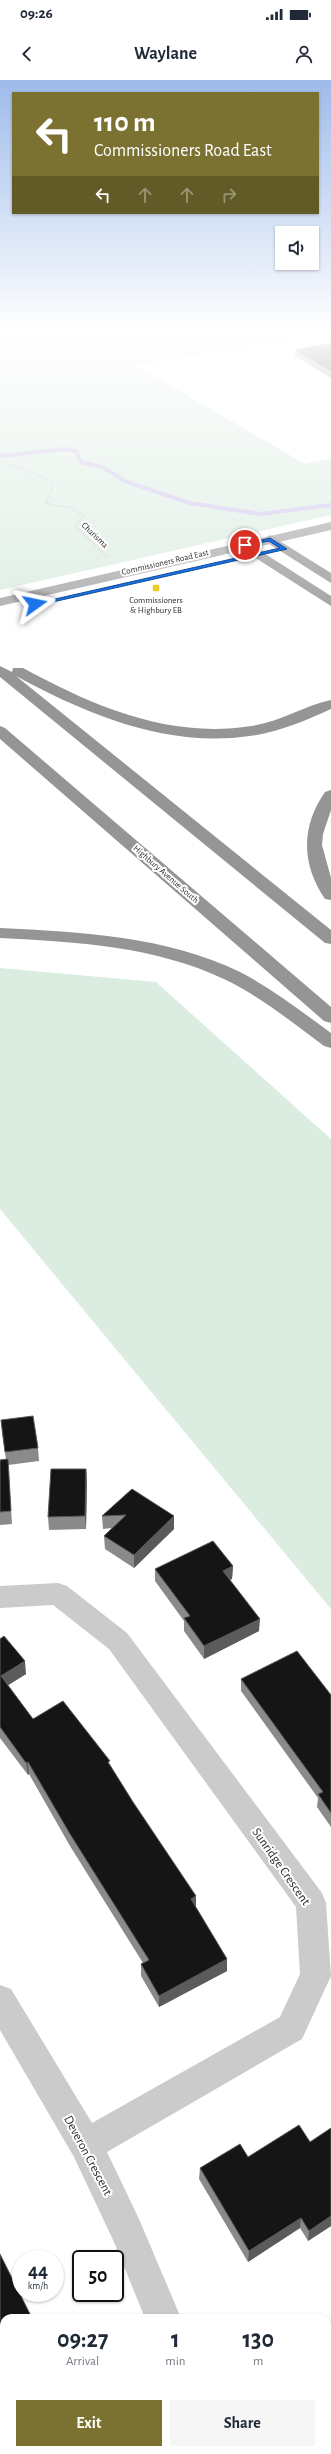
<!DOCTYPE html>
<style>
:root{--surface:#fff;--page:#f6f6f7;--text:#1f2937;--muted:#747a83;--accent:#7b7131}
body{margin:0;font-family:"Alegreya Sans",sans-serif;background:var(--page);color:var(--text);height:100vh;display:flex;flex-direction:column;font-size:15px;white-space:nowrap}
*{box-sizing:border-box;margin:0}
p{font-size:13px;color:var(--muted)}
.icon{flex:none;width:22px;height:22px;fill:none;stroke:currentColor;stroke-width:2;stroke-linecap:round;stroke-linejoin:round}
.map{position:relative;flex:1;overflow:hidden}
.drawer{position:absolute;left:0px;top:2234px;width:331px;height:140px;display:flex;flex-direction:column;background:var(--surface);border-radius:12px 12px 0 0;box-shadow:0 1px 3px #0004}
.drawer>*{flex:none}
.banner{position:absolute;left:12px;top:12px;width:307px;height:122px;border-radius:0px;box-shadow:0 1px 3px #0004;background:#7b7131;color:#fff;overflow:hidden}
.fabs{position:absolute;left:275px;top:146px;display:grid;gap:8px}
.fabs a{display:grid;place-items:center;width:44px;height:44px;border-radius:0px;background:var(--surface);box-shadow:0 1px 3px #0004;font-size:20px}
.speed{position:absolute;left:12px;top:2170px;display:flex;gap:8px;font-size:20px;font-weight:700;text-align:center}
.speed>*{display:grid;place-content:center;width:52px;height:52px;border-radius:50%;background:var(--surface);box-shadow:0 1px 3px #0004;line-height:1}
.speed small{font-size:10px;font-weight:400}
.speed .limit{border:2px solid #111;border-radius:6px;background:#fff;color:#111}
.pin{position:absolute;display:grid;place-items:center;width:34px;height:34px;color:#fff;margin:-17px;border:2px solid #fff;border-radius:50%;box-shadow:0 1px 4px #0007}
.me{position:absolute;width:44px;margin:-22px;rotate:78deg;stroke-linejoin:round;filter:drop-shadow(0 0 3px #0008)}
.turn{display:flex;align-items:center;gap:14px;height:84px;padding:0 16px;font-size:18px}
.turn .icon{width:52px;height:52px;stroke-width:2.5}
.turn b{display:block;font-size:28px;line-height:34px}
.lanes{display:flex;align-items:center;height:38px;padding:0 16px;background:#0003;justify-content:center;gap:20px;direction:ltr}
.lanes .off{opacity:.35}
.eta{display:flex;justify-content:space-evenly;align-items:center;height:68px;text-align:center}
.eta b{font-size:24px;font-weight:600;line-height:28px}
.primary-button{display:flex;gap:8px;margin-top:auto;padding:8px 16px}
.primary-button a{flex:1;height:46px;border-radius:0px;background:var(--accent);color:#fff;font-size:16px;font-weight:600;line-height:46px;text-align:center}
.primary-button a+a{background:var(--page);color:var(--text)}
.status{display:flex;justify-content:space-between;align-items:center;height:28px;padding:0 20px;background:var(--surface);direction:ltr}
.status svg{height:11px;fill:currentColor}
header{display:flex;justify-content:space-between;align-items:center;height:52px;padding:0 16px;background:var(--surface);font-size:18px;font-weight:600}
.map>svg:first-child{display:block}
.green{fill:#dbece1}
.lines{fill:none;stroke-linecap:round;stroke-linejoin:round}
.stream{stroke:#d1c6ec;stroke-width:4}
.path{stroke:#cbcbcb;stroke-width:1.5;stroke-dasharray:1 1;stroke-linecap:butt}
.minor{fill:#cbcbcb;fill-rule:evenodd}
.major{fill:#a6a6a6;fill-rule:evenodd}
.highway{fill:#959595;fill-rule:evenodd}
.wall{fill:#8a8a8a}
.shaded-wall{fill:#5b5b5b}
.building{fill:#151515;stroke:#5b5b5b}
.route{fill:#1a73e8;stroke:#114b97}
.poi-dot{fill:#ebca2a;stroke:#fff;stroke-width:1.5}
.labels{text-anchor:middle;stroke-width:4;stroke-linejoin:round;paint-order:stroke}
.far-street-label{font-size:9px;fill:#2e2e2e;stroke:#fff}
.far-poi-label{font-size:9px;fill:#2e2e2e;stroke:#fff}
.near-street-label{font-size:13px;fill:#2e2e2e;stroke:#fff}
</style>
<div class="status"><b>09:26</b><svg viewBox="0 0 49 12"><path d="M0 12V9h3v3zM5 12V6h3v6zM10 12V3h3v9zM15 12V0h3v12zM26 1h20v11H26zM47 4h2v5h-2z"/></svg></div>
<header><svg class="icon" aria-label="back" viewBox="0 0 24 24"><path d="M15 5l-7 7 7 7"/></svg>Waylane<svg class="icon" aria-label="person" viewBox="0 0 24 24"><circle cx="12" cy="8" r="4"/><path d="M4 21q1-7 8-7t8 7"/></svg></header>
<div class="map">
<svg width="331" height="2374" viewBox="0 0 331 2374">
<rect width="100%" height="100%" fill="#fff"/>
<!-- green -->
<g class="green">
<polygon points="0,249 331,249 331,254 135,285 305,384 331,379 331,435 0,510"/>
<polygon points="0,888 156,902 331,1059 331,1529 0,1129"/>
</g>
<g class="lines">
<!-- stream -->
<polyline class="stream" points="0,376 65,369 76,371 81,382 102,387 127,402 190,423 260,434 331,425"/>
<!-- path -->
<polyline class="path" points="0,381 52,401 53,408 45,423 71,428 84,436 75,447 108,477"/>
<!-- minor -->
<g class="minor">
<polygon points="58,1503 67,1506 127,1553 322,1813 326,1823 331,1896 302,1959 107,2072 139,2139 181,2238 145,2238 114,2162 74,2077 0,1950 0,1905 11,1909 92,2043 280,1937 300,1894 296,1827 109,1569 53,1525 0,1528 0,1506"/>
<polygon points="199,2370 237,2370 239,2374 201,2374"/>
</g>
<!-- major -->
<polygon class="major" points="331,442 331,450 0,526 0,518"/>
<!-- highway -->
<g class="highway">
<polygon points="270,455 331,493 331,503 266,462 264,459"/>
<polygon points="245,461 331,516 331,526 240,468 239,465 240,462"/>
<path d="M 0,586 L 12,592 L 13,588 L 23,588 C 93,626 169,659 251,646 C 280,642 303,626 331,620 L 331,629 C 305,641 279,652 250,656 C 167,668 88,635 16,596 L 331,850 L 331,864 L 325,863 L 0,597 Z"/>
<polygon points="0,646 5,648 331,927 331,943 324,941 0,659"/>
<path d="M 331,710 L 331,730 L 323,754 L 322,765 L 331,798 L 331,820 L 325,819 C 301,784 301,746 325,712 Z"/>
<path d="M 0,848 C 81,852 166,856 240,892 C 273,909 302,932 331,953 L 331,968 L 324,966 C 293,943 261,917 226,900 C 155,866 77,862 0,858 Z"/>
</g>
</g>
<!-- wall -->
<g class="wall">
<polygon points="331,263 331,298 295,276 295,270"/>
<polygon points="1,1340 38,1368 39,1381 8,1385 12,1444 0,1445 0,1380 6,1379 2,1353"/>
<polygon points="86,1389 87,1402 86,1449 49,1450 48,1437"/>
<polygon points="132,1409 174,1436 174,1449 134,1488 105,1469 104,1456 112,1448 103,1449 102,1436"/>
<polygon points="233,1486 232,1499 230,1500 259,1551 204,1579 184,1551 184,1541 155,1501 155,1489"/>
<polygon points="0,1559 26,1594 8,1605 33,1639 110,1685 227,1879 227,1891 159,1927 141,1896 141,1884 143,1883 70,1766 29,1694 28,1695 0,1658"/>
<polygon points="241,1599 331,1615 331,1747 317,1727 318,1718 241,1611"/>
<polygon points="331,2048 331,2146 308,2161 300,2148 248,2182 199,2099 200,2088 310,2062"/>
<polygon points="331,2294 331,2334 327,2325 327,2296"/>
</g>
<!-- shaded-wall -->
<g class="shaded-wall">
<polygon points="86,1389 87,1402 86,1449 85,1436"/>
<polygon points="174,1436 174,1449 134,1488 134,1475"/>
<polygon points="233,1486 232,1499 223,1503 223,1491"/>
<polygon points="260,1539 259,1551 204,1579 204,1566"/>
<polygon points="25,1581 26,1594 2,1609 1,1596"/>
<polygon points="28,1682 29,1694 28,1695 26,1683"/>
<polygon points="196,1816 196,1828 191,1819"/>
<polygon points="227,1879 227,1891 159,1927 159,1916"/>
<polygon points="331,2136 331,2146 308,2161 309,2151"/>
<polygon points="301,2138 300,2148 248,2182 249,2171"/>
<polygon points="4,2328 4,2339 0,2342 0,2330"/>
</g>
<!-- building -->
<g class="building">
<polygon points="331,263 331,291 295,270"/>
<polygon points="33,1336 38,1368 5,1372 1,1340"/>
<polygon points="8,1379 11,1431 0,1432 0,1380"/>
<polygon points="51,1389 86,1389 85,1436 48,1437"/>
<polygon points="132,1409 174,1436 134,1475 104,1456 126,1435 102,1436"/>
<polygon points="213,1461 233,1486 223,1491 260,1539 204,1566 184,1538 190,1536 155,1489"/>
<polygon points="4,1556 25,1581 1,1596 33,1639 63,1621 110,1681 108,1682 133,1722 196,1816 191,1819 227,1879 159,1916 141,1884 149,1880 70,1754 28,1682 26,1683 0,1647 0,1559"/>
<polygon points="297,1571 331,1615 331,1733 318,1714 323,1712 241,1599"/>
<polygon points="299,2045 310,2062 331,2048 331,2136 309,2151 301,2138 249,2171 200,2088 240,2064 248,2077"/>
<polygon points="0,2174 32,2238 4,2238 4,2328 0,2330"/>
<polygon points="331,2294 331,2321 327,2312 327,2296"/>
<polygon points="21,2370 99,2370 101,2374 14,2374"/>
</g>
<!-- sky -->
<linearGradient id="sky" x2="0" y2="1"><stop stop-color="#9fbbea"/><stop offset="0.43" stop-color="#fff"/><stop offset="1" stop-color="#fff" stop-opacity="0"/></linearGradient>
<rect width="331" height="582" fill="url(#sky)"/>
<!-- route -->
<polygon class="route" points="270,458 287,469 35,526 33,524 280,468 269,461 245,466 242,465"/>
<!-- markers -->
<rect class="poi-dot" x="152" y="504" width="8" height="8" rx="2"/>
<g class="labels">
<!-- far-street labels -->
<g class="far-street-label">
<text transform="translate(95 455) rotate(44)" y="3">Charisma</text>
<text transform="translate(165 482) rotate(-13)" y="3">Commissioners Road East</text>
<text transform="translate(166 794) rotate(41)" y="3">Highbury Avenue South</text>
</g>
<!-- far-poi labels -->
<g class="far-poi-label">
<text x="156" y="523">Commissioners<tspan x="156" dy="10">&amp; Highbury EB</tspan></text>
</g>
<!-- near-street labels -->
<g class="near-street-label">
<text transform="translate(282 1786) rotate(55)" y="5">Sunridge Crescent</text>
<text transform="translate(89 2075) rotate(62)" y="5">Deveron Crescent</text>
</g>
</g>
</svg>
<div class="fabs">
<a><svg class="icon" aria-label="sound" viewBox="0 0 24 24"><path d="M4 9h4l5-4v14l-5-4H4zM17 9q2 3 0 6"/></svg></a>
</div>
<div class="speed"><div>44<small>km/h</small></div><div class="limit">50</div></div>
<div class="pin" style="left:245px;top:465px;background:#d93025"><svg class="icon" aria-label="arrive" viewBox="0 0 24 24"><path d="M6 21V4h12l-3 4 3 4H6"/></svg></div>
<svg class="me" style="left:35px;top:524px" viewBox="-20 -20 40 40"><path d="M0-17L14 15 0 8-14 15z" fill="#1a73e8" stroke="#fff" stroke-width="4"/></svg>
<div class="banner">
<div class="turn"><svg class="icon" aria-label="left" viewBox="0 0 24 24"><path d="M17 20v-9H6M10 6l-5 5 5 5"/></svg><div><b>110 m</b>Commissioners Road East</div></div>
<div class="lanes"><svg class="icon" aria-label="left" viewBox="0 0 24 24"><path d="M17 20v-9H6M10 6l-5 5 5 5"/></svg><svg class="icon off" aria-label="ahead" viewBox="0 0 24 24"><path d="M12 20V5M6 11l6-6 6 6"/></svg><svg class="icon off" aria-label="ahead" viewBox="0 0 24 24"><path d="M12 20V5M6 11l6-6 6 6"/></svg><svg class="icon off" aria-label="right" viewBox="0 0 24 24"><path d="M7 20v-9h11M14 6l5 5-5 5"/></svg></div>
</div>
<section class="drawer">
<div class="eta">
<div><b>09:27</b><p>Arrival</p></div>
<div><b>1</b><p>min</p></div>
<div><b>130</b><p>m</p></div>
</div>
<div class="primary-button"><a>Exit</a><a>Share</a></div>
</section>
</div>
